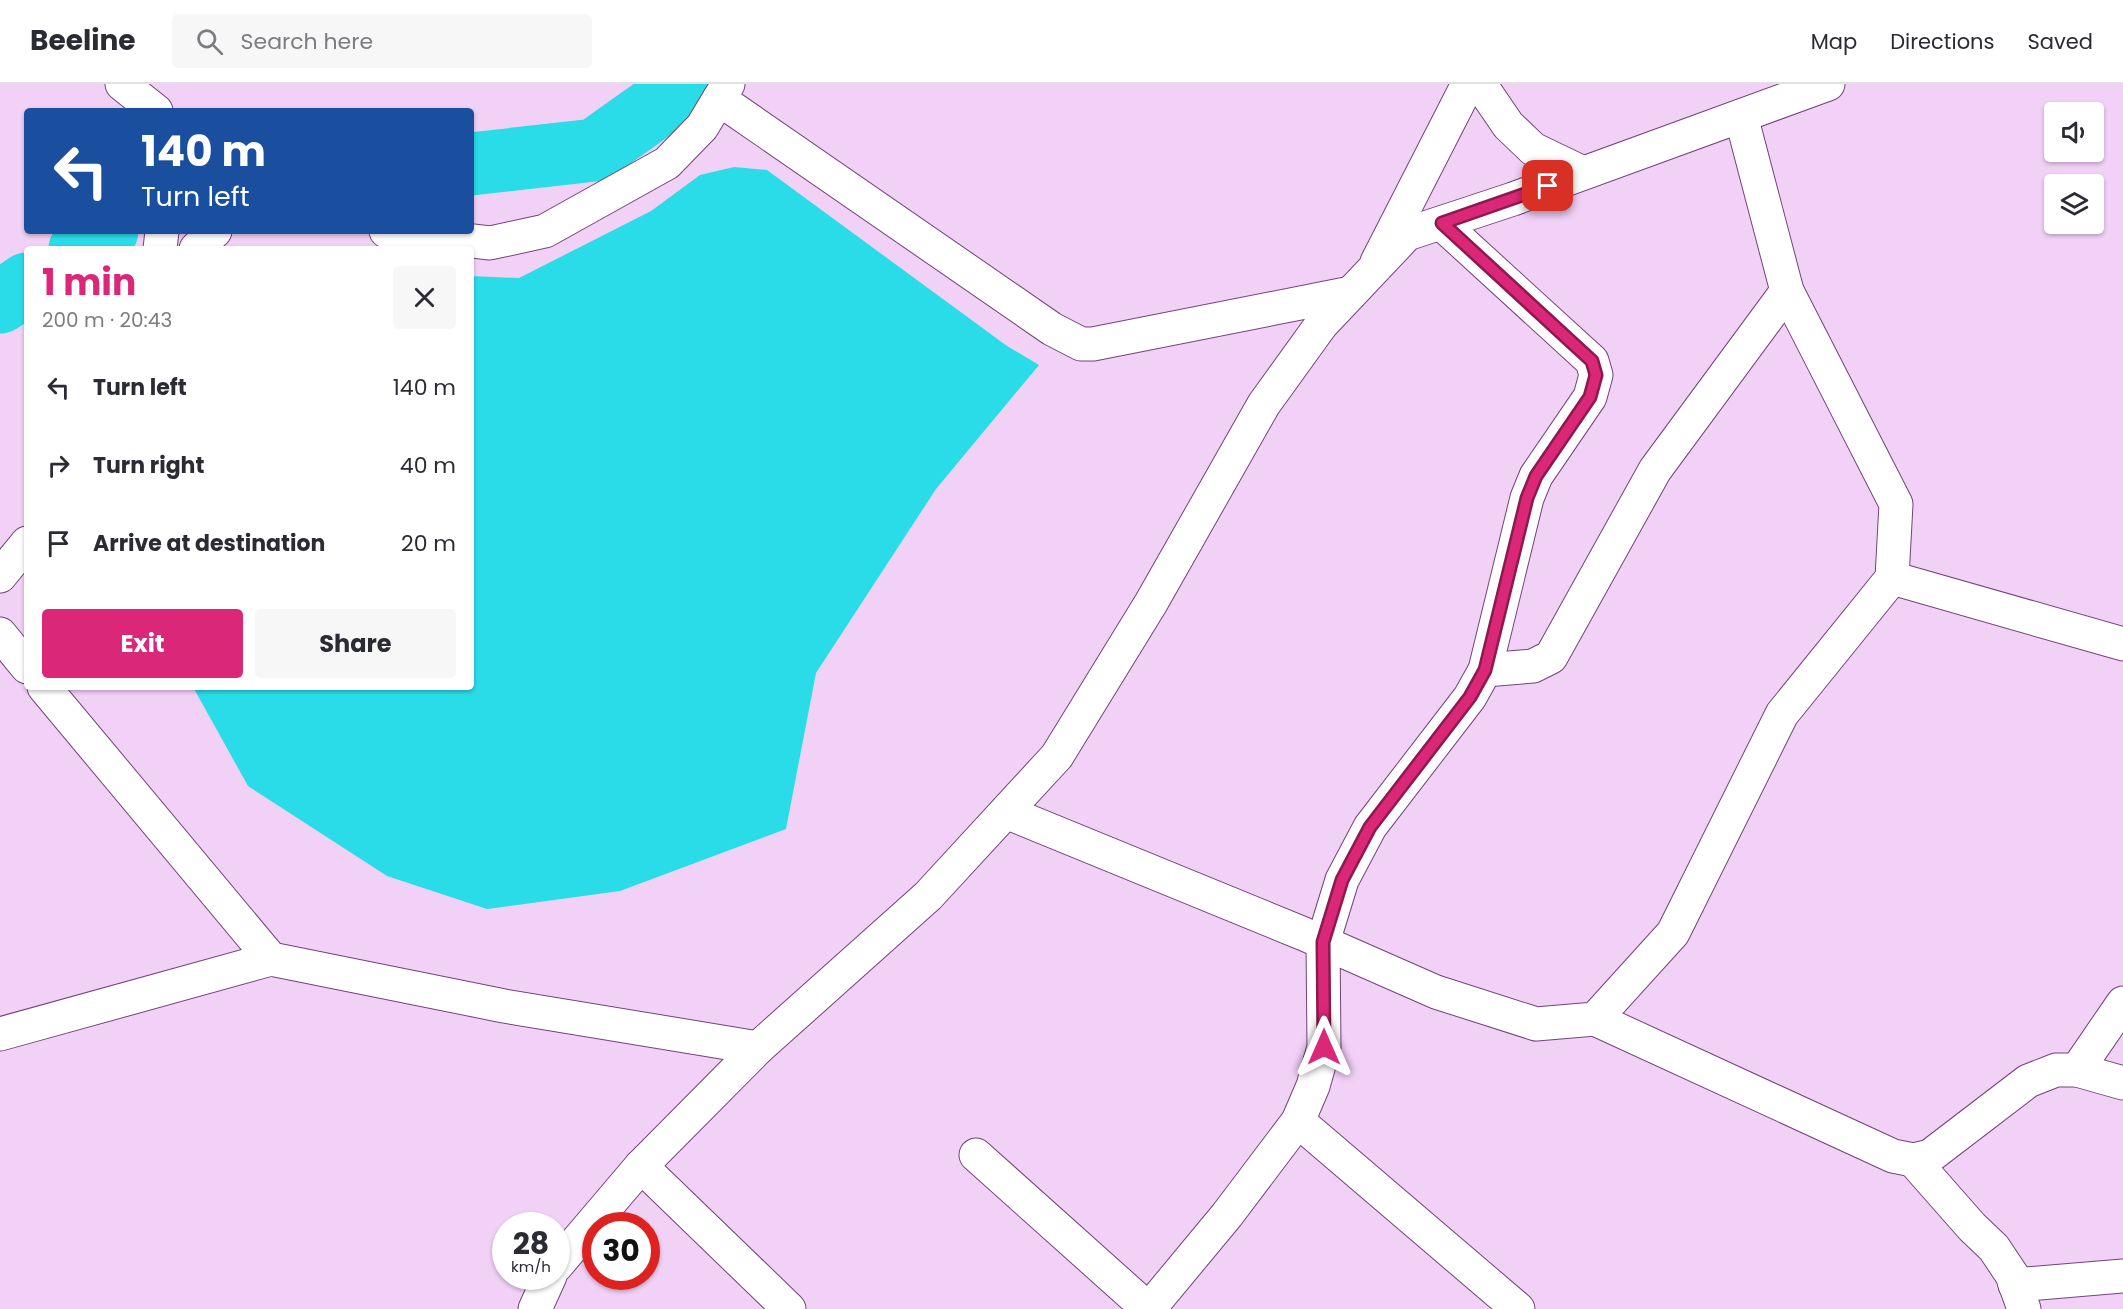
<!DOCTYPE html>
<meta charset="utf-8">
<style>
:root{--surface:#fff;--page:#f7f7f7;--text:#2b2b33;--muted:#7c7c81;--line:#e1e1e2;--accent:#db2777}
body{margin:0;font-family:Poppins,sans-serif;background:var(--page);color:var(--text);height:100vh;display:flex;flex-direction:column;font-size:22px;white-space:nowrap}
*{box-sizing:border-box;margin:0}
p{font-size:20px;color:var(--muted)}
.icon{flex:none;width:33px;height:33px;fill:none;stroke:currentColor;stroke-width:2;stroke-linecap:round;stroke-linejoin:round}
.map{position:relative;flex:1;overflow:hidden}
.drawer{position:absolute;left:24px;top:162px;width:450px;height:444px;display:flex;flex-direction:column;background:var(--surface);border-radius:6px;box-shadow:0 2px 4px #0004}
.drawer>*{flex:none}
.hud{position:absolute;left:24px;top:24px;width:450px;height:126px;border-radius:6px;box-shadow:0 2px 4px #0004;background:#1a4fa0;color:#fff;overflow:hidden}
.buttons{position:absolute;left:2044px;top:18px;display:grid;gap:12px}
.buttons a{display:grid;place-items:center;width:60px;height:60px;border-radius:6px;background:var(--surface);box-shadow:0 2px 4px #0004;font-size:30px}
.speed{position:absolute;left:492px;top:1128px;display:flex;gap:12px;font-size:30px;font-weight:700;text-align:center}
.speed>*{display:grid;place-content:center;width:78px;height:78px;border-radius:50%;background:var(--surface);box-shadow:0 2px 4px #0004;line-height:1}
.speed small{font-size:15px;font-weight:400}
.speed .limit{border:9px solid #d22;background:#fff;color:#111}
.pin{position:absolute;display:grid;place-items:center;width:51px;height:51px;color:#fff;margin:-26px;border-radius:12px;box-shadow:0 3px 9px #0006}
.me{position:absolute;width:66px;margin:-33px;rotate:0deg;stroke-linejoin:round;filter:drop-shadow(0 0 4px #0008)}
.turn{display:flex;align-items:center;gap:21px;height:126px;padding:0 18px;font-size:27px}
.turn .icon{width:78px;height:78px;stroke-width:2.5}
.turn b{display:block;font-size:42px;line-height:51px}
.round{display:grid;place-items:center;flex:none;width:63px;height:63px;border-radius:6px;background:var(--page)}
.summary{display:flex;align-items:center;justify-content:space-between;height:102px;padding:0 18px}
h1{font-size:36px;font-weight:700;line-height:45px;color:var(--accent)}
.primary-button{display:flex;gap:12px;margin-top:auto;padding:12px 18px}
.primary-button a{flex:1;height:69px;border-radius:6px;background:var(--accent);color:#fff;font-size:24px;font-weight:700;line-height:69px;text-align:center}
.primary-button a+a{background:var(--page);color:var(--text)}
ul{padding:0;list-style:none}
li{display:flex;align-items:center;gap:18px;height:78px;padding:0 18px}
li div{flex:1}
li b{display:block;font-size:22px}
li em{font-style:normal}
header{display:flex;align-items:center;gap:36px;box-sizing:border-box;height:84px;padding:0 30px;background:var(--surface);border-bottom:2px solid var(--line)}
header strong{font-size:28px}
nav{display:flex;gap:33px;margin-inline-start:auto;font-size:21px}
.search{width:420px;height:54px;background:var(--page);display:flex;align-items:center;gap:15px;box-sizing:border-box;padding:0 21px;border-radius:6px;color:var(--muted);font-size:22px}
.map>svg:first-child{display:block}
.water{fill:#2adce8}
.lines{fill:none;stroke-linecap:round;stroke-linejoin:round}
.river{stroke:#2adce8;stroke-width:63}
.minor-casing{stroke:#73437a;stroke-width:35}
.tertiary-casing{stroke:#73437a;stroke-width:35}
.minor{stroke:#fff;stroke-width:33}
.tertiary{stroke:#fff;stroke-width:33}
.route-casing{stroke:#8e194d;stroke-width:15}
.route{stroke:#db2777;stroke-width:10}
</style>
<header>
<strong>Beeline</strong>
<div class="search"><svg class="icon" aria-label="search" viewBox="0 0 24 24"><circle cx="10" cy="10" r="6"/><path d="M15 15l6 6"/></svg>Search here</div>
<nav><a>Map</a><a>Directions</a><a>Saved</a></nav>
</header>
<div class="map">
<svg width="2123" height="1225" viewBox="0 0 2123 1225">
<rect width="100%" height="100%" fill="#f2d1f7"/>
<!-- water -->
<polygon class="water" points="734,83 767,86 1007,262 1039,281 936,405 816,589 786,745 620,807 487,825 387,792 248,702 193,603 471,603 471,192 519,194 651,127 700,91"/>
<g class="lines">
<!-- river -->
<g class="river">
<polyline points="471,80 595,66 688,0"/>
<polyline points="80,165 107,147"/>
<polyline points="0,218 27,200"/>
</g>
<!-- minor casing -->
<g class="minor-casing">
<g id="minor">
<polyline points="122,0 156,27"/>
<polyline points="719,15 1052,245 1081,260 1093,260 1351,209"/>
<polyline points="386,147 490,159 545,147 667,79 702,43 728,0"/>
<polyline points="160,165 162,147"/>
<polyline points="196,165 215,147"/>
<polyline points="1377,178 1468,0"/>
<polyline points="0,492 27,459"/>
<polyline points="1892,494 2123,560"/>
<polyline points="0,550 27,583"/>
<polyline points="1485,586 1533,582 1551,573 1655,386 1787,207"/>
<polyline points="44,603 271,875"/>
<polyline points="1006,728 1304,850 1436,908 1536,940 1595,935 1673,849 1782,630 1892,494 1896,420 1787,207 1741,32"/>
<polyline points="1595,935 1893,1072 1913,1076 1930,1072 2028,997 2056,986 2077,986 2123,999"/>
<polyline points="2077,986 2123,919"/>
<polyline points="1298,1037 1518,1225"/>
<polyline points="976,1071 1148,1225"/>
<polyline points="1913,1076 1972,1143 1994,1164 2012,1191 2024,1225"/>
<polyline points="641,1082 789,1225"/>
<polyline points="2015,1201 2123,1192"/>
<polyline points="1149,1225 1227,1131 1298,1037 1313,1002 1324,963 1323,858 1342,796 1370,743 1470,613 1485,586 1527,414 1536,392 1590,313 1596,291 1592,277 1441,139"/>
</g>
</g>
<!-- tertiary casing -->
<g class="tertiary-casing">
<g id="tertiary">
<polyline points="1480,0 1508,41 1533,65 1583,89"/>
<polyline points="0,950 271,875 504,922 758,964"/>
<polyline points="556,1182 641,1082 758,964 928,812 1057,672 1151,519 1264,320 1321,241 1407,150 1513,115 1828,0"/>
<polyline points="535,1225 550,1192"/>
</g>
</g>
<!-- minor -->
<use href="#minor" class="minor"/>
<!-- tertiary -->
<use href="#tertiary" class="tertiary"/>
</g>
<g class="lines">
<!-- route casing -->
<g class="route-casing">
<polyline id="route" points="1324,963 1323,858 1342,796 1370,743 1470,613 1485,586 1527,414 1536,392 1590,313 1596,291 1592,277 1442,139 1548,102"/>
</g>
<!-- route -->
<use href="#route" class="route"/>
</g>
</svg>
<div class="buttons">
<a><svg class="icon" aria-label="sound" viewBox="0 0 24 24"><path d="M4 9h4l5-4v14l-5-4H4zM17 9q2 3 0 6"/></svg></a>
<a><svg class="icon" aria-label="layers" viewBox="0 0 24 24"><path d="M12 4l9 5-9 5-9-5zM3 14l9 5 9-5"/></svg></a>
</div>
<div class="speed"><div>28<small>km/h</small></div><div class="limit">30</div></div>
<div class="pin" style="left:1548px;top:102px;background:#d93025"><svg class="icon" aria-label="arrive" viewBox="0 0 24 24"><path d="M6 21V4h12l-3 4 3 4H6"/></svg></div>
<svg class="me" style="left:1324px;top:963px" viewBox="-20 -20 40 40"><path d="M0-17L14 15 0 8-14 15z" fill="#db2777" stroke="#fff" stroke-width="4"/></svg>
<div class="hud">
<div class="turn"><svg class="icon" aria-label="left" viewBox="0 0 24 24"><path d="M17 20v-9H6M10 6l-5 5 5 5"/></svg><div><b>140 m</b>Turn left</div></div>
</div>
<section class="drawer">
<div class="summary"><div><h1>1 min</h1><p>200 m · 20:43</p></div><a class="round"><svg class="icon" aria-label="close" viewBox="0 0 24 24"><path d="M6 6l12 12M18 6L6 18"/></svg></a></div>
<ul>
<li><svg class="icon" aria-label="left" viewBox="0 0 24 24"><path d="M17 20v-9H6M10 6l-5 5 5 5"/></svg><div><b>Turn left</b></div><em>140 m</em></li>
<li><svg class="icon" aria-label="right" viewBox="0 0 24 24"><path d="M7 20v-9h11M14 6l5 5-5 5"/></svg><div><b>Turn right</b></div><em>40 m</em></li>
<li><svg class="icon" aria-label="arrive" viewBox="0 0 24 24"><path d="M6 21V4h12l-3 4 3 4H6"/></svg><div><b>Arrive at destination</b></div><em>20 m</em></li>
</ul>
<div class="primary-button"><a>Exit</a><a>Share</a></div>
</section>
</div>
